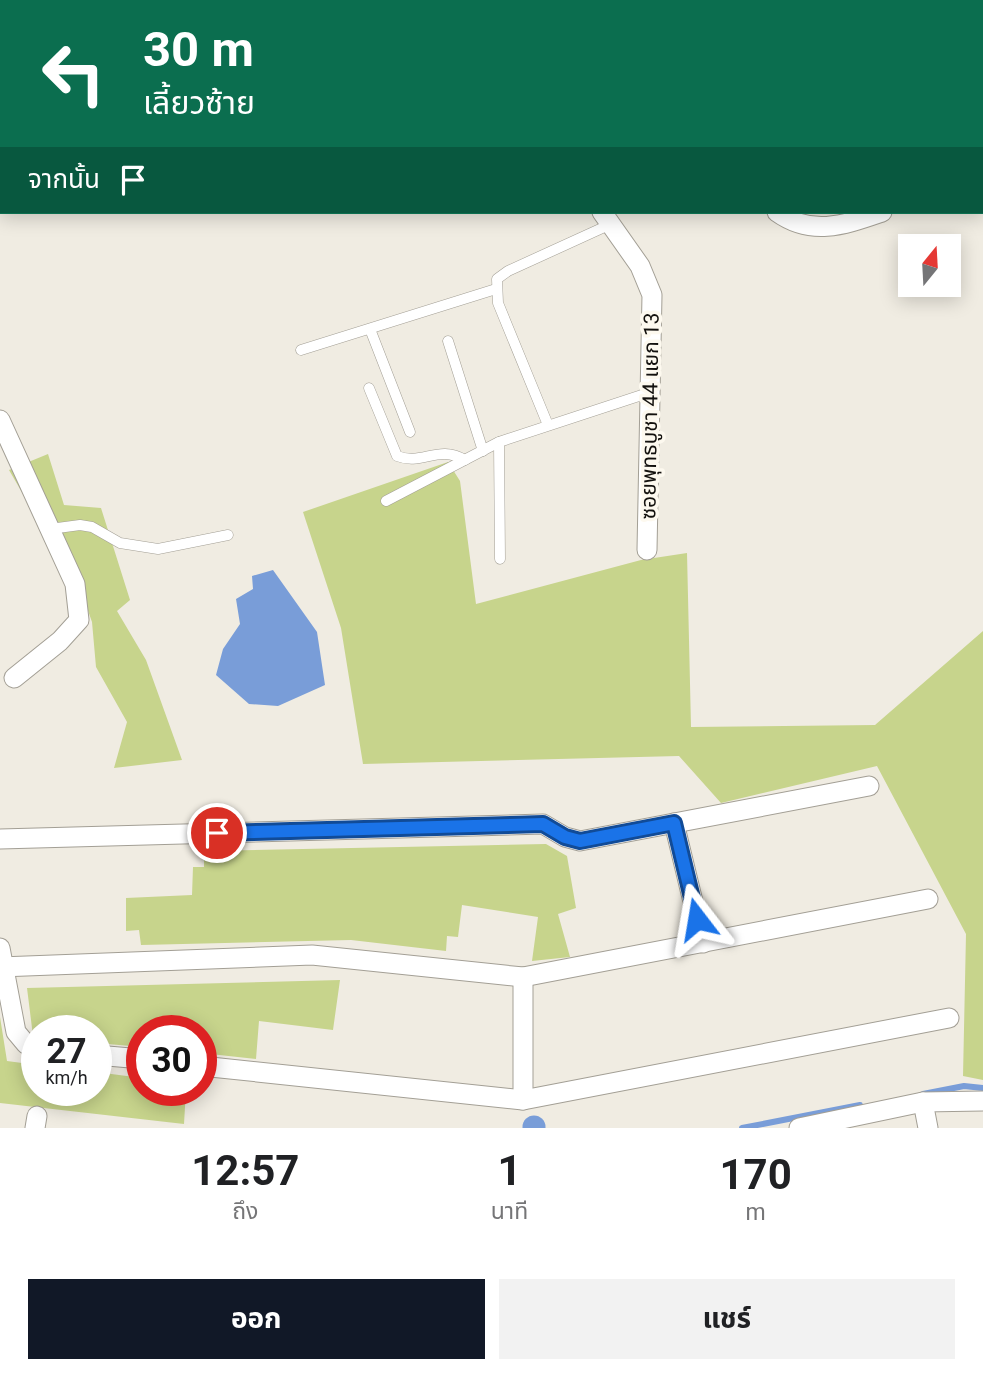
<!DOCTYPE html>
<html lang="th">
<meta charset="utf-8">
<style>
:root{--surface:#fff;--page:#f2f2f2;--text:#202124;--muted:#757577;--accent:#111827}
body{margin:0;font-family:Roboto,"Noto Sans Thai",sans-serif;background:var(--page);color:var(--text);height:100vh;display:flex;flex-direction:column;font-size:26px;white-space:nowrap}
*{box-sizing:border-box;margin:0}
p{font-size:23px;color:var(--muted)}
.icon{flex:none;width:38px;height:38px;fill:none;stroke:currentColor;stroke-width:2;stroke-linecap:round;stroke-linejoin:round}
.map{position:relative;height:1128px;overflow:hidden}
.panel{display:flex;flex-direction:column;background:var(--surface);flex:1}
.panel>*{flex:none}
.top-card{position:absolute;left:0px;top:0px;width:984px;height:214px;box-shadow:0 4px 18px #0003;background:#0b6e4f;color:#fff;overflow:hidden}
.needle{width:46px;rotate:18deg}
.tools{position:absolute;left:898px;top:234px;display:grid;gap:14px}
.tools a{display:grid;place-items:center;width:63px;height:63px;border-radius:0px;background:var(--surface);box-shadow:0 4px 18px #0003;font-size:35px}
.speed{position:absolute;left:21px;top:1015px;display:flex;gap:14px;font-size:35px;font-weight:700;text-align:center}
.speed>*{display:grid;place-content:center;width:91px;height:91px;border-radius:50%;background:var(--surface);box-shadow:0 4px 18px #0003;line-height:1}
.speed small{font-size:18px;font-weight:400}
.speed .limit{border:10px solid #d22;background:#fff;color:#111}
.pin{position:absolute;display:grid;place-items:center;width:60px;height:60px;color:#fff;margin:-30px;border:4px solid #fff;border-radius:50%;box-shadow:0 2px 7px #0007}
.me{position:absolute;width:77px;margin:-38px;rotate:346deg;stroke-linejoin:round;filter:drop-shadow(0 0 5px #0008)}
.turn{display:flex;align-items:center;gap:24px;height:147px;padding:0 28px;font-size:32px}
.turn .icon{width:91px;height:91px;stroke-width:2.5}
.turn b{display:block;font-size:49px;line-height:60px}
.then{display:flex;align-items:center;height:66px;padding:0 28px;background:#0003;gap:14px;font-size:26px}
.eta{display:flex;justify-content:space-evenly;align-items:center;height:119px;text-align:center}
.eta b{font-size:42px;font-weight:700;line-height:49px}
.cta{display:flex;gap:14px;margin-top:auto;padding:14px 28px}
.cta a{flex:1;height:80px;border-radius:0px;background:var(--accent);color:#fff;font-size:28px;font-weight:700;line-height:80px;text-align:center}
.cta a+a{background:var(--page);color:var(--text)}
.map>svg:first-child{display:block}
.green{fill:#c7d48c}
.water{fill:#799dd8}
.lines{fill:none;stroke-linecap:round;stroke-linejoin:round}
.stream{stroke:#799dd8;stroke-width:6}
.canal{stroke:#799dd8;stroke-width:23}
.service-casing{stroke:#a39f95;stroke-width:11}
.minor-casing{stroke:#a39f95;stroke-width:21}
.service{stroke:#fff;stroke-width:10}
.minor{stroke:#fff;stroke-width:19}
.route-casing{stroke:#114b97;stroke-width:18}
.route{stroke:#1a73e8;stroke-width:12}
.labels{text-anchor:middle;stroke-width:7;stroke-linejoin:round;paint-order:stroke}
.street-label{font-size:21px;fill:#13110e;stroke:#fdf9ef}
</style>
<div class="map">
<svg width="983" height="1128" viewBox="0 0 983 1128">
<rect width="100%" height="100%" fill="#f0ece2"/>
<!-- green -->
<g class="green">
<polygon points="48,454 64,505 101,508 130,600 117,611 146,660 182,760 114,768 127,722 96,667 92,622 69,557 34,513 9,470"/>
<polygon points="448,462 460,481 476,604 641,560 687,553 691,727 875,725 983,631 983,1080 963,1076 966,934 877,766 721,803 679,756 363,764 341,628 303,512"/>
<polygon points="546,844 567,856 576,908 558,914 570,957 532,961 538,917 462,905 458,937 447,936 446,951 351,940 141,945 139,930 126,931 126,898 192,895 193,867 204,867 204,851"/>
<polygon points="340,980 333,1030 259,1021 256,1059 201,1053 201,1031 142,1031 142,1047 96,1043 96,1031 37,1031 37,1037 33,1036 27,988"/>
<polygon points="0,1017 7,1061 37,1065 37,1090 96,1090 96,1072 142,1078 142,1090 186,1090 184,1124 0,1103"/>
</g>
<!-- water -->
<polygon class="water" points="273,570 317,632 325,685 278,706 249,704 216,675 223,649 240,624 236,599 253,589 252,576"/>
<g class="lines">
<!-- stream -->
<g class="stream">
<polyline points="923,1094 964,1086 983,1088"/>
<polyline points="742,1128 860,1105"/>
</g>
<!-- canal -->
<polyline class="canal" points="534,1127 534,1128"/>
<!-- service casing -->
<g class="service-casing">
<g id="service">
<polyline points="233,0 234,2"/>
<polyline points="873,0 874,2"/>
<polyline points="370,329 410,432"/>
<polyline points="448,341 483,451"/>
<polyline points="301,350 496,289"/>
<path d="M 369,388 L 397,456 C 422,466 438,444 465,460"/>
<polyline points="548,425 498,303 497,279 508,271 611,224"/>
<polyline points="499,442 500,559"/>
<polyline points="386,501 499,442 651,392"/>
<polyline points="50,529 80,525 92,527 120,543 158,549 228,535"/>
</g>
</g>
<!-- minor casing -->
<g class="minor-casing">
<g id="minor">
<polyline points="469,0 470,2"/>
<polyline points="639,0 640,2"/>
<polyline points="739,2 743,0"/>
<polyline points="982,44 983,43"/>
<polyline points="982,176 983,175"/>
<polyline points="602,212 640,266 652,295 647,550"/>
<path d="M 777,212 C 812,237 844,225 882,212"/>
<polyline points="0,420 75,584 79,620 60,641 14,678"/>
<polyline points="674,823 703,943"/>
<polyline points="0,839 543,824 565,837 580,841 869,786"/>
<polyline points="0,948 16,1032 26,1044 37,1047"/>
<polyline points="0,967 312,955 523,977 928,899"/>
<polyline points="96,1055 142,1059"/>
<polyline points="201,1066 523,1100 949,1018"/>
<polyline points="523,1100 523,977"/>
<polyline points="923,1102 928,1128"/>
<polyline points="35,1128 37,1116"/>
<polyline points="799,1128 923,1102 983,1101"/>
</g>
</g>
<!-- service -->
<use href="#service" class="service"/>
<!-- minor -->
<use href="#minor" class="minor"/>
</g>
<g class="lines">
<!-- route casing -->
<g class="route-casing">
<polyline id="route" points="217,833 543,824 565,837 580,841 674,823 697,919"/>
</g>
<!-- route -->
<use href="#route" class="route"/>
</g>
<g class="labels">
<!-- street labels -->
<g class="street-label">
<text transform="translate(650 416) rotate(-89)" y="7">ซอยพุทธบูชา 44 แยก 13</text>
</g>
</g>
</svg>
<div class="tools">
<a><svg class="needle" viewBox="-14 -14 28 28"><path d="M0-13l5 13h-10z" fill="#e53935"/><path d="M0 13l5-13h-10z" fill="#757577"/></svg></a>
</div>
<div class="speed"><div>27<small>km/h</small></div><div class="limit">30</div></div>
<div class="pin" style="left:217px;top:833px;background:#d93025"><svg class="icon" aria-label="arrive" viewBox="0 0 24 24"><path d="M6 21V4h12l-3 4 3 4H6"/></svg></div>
<svg class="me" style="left:697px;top:919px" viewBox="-20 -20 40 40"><path d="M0-17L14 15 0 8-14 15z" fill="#1a73e8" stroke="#fff" stroke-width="4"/></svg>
<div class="top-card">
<div class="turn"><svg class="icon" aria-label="left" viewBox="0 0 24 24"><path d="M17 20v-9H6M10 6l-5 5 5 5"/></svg><div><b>30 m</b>เลี้ยวซ้าย</div></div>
<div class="then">จากนั้น<svg class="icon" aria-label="arrive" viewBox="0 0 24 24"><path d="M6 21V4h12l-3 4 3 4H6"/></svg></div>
</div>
</div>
<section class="panel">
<div class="eta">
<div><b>12:57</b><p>ถึง</p></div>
<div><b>1</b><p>นาที</p></div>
<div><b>170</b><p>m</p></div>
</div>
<div class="cta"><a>ออก</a><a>แชร์</a></div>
</section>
